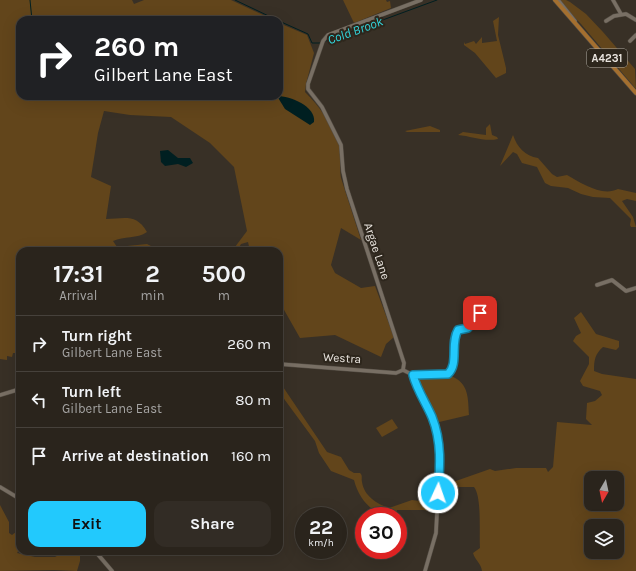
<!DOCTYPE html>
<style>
:root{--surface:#2a241c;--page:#322c25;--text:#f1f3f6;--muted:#a5a4a3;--line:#46413b;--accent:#22c9fd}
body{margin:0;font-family:Karla,sans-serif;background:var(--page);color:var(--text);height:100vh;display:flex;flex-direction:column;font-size:15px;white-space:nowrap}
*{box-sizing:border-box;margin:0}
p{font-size:13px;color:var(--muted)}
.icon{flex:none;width:22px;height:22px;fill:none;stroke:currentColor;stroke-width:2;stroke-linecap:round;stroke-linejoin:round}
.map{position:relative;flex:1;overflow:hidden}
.drawer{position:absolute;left:16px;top:247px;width:267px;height:308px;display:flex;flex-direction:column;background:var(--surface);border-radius:12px;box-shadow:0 4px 16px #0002,0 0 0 1px var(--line)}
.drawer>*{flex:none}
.top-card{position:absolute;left:16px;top:16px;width:267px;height:84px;border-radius:12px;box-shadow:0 4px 16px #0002,0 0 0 1px var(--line);background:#202124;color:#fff;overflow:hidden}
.needle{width:26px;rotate:189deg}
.controls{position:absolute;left:584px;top:471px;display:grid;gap:8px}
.controls a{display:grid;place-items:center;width:40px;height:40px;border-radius:8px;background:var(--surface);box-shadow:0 4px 16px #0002,0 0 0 1px var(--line);font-size:20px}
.speed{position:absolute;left:295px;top:507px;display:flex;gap:8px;font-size:20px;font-weight:700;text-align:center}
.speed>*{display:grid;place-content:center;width:52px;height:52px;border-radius:50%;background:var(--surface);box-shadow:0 4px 16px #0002,0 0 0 1px var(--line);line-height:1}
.speed small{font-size:10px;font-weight:400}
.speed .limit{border:6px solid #d22;background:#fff;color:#111}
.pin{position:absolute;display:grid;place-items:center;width:34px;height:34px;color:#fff;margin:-17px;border-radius:8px;box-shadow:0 2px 6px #0006}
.me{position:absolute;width:44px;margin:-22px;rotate:3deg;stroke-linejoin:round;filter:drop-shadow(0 0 3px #0008)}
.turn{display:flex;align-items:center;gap:14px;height:84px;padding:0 12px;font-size:18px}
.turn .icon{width:52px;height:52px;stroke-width:2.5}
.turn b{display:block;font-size:28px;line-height:34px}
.eta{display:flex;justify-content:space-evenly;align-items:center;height:68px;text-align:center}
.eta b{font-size:24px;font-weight:700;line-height:28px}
.action{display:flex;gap:8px;margin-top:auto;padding:8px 12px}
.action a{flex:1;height:46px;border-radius:12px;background:var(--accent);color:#111;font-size:16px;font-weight:700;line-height:46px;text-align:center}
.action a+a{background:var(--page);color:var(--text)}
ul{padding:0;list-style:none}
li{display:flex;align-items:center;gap:12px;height:56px;padding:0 12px;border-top:1px solid var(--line)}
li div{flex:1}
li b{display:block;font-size:15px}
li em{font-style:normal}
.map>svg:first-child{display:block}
.green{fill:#62451b;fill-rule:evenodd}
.water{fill:#001f21}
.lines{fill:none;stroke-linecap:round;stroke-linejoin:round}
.stream{stroke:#001f21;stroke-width:1}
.minor-casing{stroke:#544d44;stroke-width:4.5}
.major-casing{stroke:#544d44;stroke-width:5}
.minor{stroke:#786f64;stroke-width:3.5}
.major{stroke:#a46f2f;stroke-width:4}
.route-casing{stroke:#1683a4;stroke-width:10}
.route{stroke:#22c9fd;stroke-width:7}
.labels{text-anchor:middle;stroke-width:4;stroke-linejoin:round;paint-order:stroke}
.shield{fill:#2d261c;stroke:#b1aca4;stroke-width:1}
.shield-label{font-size:11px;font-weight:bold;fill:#eae5df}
.street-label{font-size:12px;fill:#eae5df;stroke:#2d261c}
.water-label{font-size:13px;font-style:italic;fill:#32d7df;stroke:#2d261c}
</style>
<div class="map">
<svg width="636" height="571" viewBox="0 0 636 571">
<rect width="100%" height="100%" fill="#383026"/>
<!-- green -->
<g class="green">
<path d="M 0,0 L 132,0 L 134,4 L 144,0 L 231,0 L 274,20 L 20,20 L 20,96 L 279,96 L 279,23 L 307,35 L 314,53 L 306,84 L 305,92 C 319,106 333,125 339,144 C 342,152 339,168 341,178 L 361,240 L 341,228 L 331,265 L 335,273 L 361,288 L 375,286 L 394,337 L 386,344 L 381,357 L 335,335 L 300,338 L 279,301 L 279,251 L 250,251 L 248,242 L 241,244 L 237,251 L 232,251 L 247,231 L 234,167 L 210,143 L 171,117 L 130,115 L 104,111 L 98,133 L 91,177 L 111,186 L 106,219 C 124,219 136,213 147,232 C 137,239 124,236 113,241 L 117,247 L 147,244 L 153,247 L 155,251 L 20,251 L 20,323 L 17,353 L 13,353 L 12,357 L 7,356 L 7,360 L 0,359 Z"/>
<polygon points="343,0 386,0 387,2 390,1 391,8 354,23"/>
<polygon points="558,0 566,0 570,2 586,14 603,32 635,69 636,89 581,24"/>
<polygon points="499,17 498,35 506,68 506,73 496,78 475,53 464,45 464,42 465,44 474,41 476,44 482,37 482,43 497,41 493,21"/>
<path d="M 490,124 L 492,135 L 497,137 L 498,139 C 484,142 471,136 458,135 L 463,132 L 486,135 L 486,128 Z"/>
<polygon points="430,126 440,130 440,132 407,132 405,131"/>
<path d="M 513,135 C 517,147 525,156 538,158 L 552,174 L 557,177 L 567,175 C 581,183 602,197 618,189 L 636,193 L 636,201 L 627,199 L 622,201 L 633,217 L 636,227 L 631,227 L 630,225 L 631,219 L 610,198 L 593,197 L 581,194 L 568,188 L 551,186 L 545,183 L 537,167 L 522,163 L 517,154 L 513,152 L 500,166 Z"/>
<path d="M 581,312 L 596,334 L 619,341 L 619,347 L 616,350 L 603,347 C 595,354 594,360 594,371 L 602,374 L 636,379 L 636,571 L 482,571 C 481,563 475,560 473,553 L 480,548 C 479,533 482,497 474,487 L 454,487 L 442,491 L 441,484 L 453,482 L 490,469 L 495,471 L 516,468 L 546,468 L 548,472 L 553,467 L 557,422 L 592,425 L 586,419 L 587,403 L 595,401 L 602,395 L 600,391 L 583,386 L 580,381 L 589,364 L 589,357 L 573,341 L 576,336 L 581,333 L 574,318 ZM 591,478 L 617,478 L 617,504 L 591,504 ZM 591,526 L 617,526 L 617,552 L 591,552 Z"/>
<path d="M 451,376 C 469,383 468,398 469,415 L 435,423 L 416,378 Z"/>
<path d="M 279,381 L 327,452 L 341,457 L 349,470 L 354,473 L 360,473 C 363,476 361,478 362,482 C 364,496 377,504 389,508 L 412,500 L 434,503 L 433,511 L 423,510 L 397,510 L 395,516 C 373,516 359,500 354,480 L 331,471 L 319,453 L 315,441 L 279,392 Z"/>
<polygon points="392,419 398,428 382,437 376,428"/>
<polygon points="0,505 9,522 9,533 12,535 16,532 20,537 20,548 17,553 35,557 55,557 66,551 80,551 80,561 77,571 54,570 0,571"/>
</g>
<!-- water -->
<g class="water">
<path d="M 277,96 C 290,96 316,106 314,122 L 310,125 L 285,109 Z"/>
<polygon points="168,150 178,158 190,158 193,163 186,167 178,164 165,166 161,162 160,151"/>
</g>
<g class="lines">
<!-- stream -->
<g class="stream">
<polyline points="30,0 32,20"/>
<polyline points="235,0 277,20"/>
<polyline points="279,21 308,34 312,43 320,43"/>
<polyline points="323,42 437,0"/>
</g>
<!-- minor casing -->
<g class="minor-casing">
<g id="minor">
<polyline points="558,0 575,21"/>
<polyline points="613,0 621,14"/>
<polyline points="606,21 614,16 626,14 636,20"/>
<polyline points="630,41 636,35"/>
<polyline points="597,285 612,280 626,291 636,288"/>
<polyline points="279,364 396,373 403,370"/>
<polyline points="403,370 404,363 347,189 343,171 341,145 322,107 308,89 308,84 323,41 328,35 421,0"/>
<polyline points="403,370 413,375 433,418 440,452 436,533 425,571"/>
<polyline points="413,375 441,375 451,371 455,335 458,330 468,328 491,301"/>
<polyline points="0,395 20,389"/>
<polyline points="0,487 20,499"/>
<polyline points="95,551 112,571"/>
</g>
</g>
<!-- major casing -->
<g class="major-casing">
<polyline id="major" points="555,0 636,93"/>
</g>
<!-- minor -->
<use href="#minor" class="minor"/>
<!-- major -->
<use href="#major" class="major"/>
</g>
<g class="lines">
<!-- route casing -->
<g class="route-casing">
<path id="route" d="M 438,493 C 440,467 442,442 432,417 C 426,403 417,390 413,375 L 448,374 C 459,364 450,343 458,330 L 468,328 L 480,313"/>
</g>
<!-- route -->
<use href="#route" class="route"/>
</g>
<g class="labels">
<!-- shield labels -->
<rect class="shield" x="587" y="49" width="40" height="18" rx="3"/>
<g class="shield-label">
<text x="607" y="62">A4231</text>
</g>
<!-- street labels -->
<g class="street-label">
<text transform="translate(377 251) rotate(72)" y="4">Argae Lane</text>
<text transform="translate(342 358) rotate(4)" y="4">Westra</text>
</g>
<!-- water labels -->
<g class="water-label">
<text transform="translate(355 30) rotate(-20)" y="5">Cold Brook</text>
</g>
</g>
</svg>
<div class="controls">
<a><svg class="needle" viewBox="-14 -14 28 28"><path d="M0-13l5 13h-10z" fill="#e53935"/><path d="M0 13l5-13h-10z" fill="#a5a4a3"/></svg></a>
<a><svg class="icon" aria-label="layers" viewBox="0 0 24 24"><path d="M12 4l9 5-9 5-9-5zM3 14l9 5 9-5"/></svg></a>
</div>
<div class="speed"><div>22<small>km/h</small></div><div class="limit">30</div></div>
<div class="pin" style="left:480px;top:313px;background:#d93025"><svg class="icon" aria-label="arrive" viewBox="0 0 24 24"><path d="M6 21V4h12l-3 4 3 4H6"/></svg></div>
<svg class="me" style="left:438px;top:493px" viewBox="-20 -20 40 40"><circle r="17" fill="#22c9fd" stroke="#fff" stroke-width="3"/><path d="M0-11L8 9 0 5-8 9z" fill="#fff"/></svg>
<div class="top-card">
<div class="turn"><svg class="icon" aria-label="right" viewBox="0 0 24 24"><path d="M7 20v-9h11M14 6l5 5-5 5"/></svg><div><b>260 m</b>Gilbert Lane East</div></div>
</div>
<section class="drawer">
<div class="eta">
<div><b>17:31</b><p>Arrival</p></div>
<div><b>2</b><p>min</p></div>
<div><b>500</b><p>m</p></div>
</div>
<ul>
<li><svg class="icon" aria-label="right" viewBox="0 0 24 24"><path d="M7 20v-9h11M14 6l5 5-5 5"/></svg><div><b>Turn right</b><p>Gilbert Lane East</p></div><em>260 m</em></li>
<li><svg class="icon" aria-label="left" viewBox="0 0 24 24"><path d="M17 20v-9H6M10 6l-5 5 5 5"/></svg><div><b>Turn left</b><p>Gilbert Lane East</p></div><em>80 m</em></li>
<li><svg class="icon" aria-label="arrive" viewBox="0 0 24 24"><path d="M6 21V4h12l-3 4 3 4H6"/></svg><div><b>Arrive at destination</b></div><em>160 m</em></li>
</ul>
<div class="action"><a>Exit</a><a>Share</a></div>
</section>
</div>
